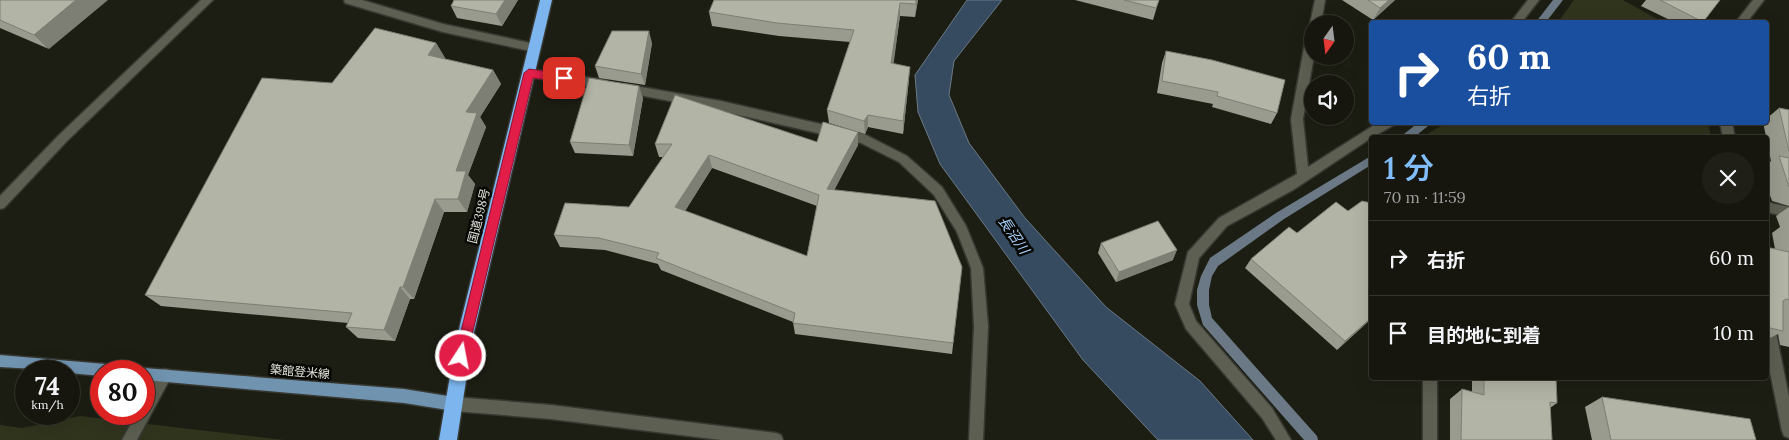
<!DOCTYPE html>
<html lang="ja">
<meta charset="utf-8">
<style>
:root{--surface:#16160e;--page:#1f1f17;--text:#f1f3f6;--muted:#9e9f9e;--line:#35352e;--accent:#80bdfa}
body{margin:0;font-family:Lora,"Noto Sans JP",serif;background:var(--page);color:var(--text);height:100vh;display:flex;flex-direction:column;font-size:19px;white-space:nowrap}
*{box-sizing:border-box;margin:0}
p{font-size:16px;color:var(--muted)}
.icon{flex:none;width:28px;height:28px;fill:none;stroke:currentColor;stroke-width:2;stroke-linecap:round;stroke-linejoin:round}
.map{position:relative;flex:1;overflow:hidden}
.drawer{position:absolute;left:1369px;top:135px;width:400px;height:245px;display:flex;flex-direction:column;background:var(--surface);border-radius:5px;box-shadow:0 5px 20px #0002,0 0 0 1px var(--line)}
.drawer>*{flex:none}
.top-card{position:absolute;left:1369px;top:20px;width:400px;height:105px;border-radius:5px;box-shadow:0 5px 20px #0002,0 0 0 1px var(--line);background:#1a4fa0;color:#fff;overflow:hidden}
.needle{width:32px;rotate:194deg}
.fabs{position:absolute;left:1304px;top:15px;display:grid;gap:10px}
.fabs a{display:grid;place-items:center;width:50px;height:50px;border-radius:50%;background:var(--surface);box-shadow:0 5px 20px #0002,0 0 0 1px var(--line);font-size:25px}
.speed{position:absolute;left:15px;top:360px;display:flex;gap:10px;font-size:25px;font-weight:700;text-align:center}
.speed>*{display:grid;place-content:center;width:65px;height:65px;border-radius:50%;background:var(--surface);box-shadow:0 5px 20px #0002,0 0 0 1px var(--line);line-height:1}
.speed small{font-size:12px;font-weight:400}
.speed .limit{border:8px solid #d22;background:#fff;color:#111}
.pin{position:absolute;display:grid;place-items:center;width:42px;height:42px;color:#fff;margin:-21px;border-radius:10px;box-shadow:0 2px 8px #0006}
.me{position:absolute;width:55px;margin:-28px;rotate:11deg;stroke-linejoin:round;filter:drop-shadow(0 0 4px #0008)}
.turn{display:flex;align-items:center;gap:18px;height:105px;padding:0 15px;font-size:22px}
.turn .icon{width:65px;height:65px;stroke-width:2.5}
.turn b{display:block;font-size:35px;line-height:42px}
.round{display:grid;place-items:center;flex:none;width:52px;height:52px;border-radius:26px;background:var(--page)}
.headline{display:flex;align-items:center;justify-content:space-between;height:85px;padding:0 15px}
h1{font-size:30px;font-weight:600;line-height:38px;color:var(--accent)}
ul{padding:0;list-style:none}
li{display:flex;align-items:center;gap:15px;height:75px;padding:0 15px;border-top:1px solid var(--line)}
li div{flex:1}
li b{display:block;font-size:19px}
li em{font-style:normal}
.map>svg:first-child{display:block}
.green{fill:#31341d}
.water{fill:#374b60;stroke:#6a7985}
.lines{fill:none;stroke-linecap:round;stroke-linejoin:round}
.stream{fill:#6a7985;fill-rule:evenodd}
.minor-casing{stroke:#373832;stroke-width:3}
.major-casing{stroke:#373832;stroke-width:3}
.highway-casing{stroke:#373832;stroke-width:3}
.minor{fill:#5d5f52;fill-rule:evenodd}
.major{fill:#7093b0;fill-rule:evenodd}
.highway{fill:#7db6ef;fill-rule:evenodd}
.wall{fill:#999b8e;fill-rule:evenodd}
.shaded-wall{fill:#7d7e74}
.building{fill:#b2b4a5;stroke:#7d7e74;fill-rule:evenodd}
.route{fill:#e11d48;stroke:#92132f}
.labels{text-anchor:middle;stroke-width:5;stroke-linejoin:round;paint-order:stroke}
.street-label{font-size:12px;fill:#e1e3db;stroke:#070804}
.water-label{font-size:14px;font-style:italic;fill:#a6cffa;stroke:#070804}
</style>
<div class="map">
<svg width="1789" height="440" viewBox="0 0 1789 440">
<rect width="100%" height="100%" fill="#1d1e13"/>
<!-- green -->
<g class="green">
<polygon points="1574,0 1623,0 1662,22 1558,22"/>
<polygon points="1446,123 1708,123 1711,137 1422,137"/>
<polygon points="80,416 284,440 0,440 0,425 22,428"/>
</g>
<!-- water -->
<polygon class="water" points="967,0 1002,0 954,61 949,95 969,143 1025,218 1106,307 1200,381 1253,440 1158,440 1083,360 940,164 918,112 915,75"/>
<g class="lines">
<!-- stream -->
<g class="stream">
<polygon points="1553,0 1563,0 1546,22 1536,22"/>
<polygon points="1419,122 1433,122 1413,138 1399,138"/>
<polygon points="1371,156 1371,165 1284,219 1218,266 1212,276 1209,290 1209,305 1212,318 1317,436 1318,440 1304,440 1203,325 1197,305 1197,290 1201,276 1210,258 1276,213"/>
</g>
<!-- minor casing -->
<g class="minor-casing">
<g id="minor">
<polygon points="201,0 213,0 67,141 4,208 0,209 0,196 59,135"/>
<polygon points="344,0 362,0 443,24 535,44 541,48 535,52 443,32 345,3"/>
<polygon points="1315,0 1325,0 1321,24 1312,24 1312,27 1310,24"/>
<polygon points="1528,0 1539,0 1522,22 1511,22"/>
<polygon points="1753,0 1764,0 1747,22 1736,22"/>
<polygon points="1312,33 1312,56 1314,56 1303,119 1308,167 1379,122 1396,122 1394,125 1371,138 1293,190 1227,226 1199,258 1189,304 1196,321 1272,408 1291,440 1276,440 1262,418 1186,329 1175,304 1188,252 1219,218 1297,174 1291,119 1306,37"/>
<polygon points="529,69 605,80 611,84 605,88 529,77 523,73"/>
<polygon points="624,84 721,101 864,134 907,156 942,187 966,226 983,268 988,326 983,440 969,440 974,326 971,268 957,232 934,195 899,162 861,143 721,111 624,92 618,88"/>
<polygon points="1720,122 1732,122 1735,138 1723,138"/>
<polygon points="1766,202 1789,207 1789,217 1766,212"/>
<polygon points="1766,312 1771,314 1773,318 1789,397 1789,438 1784,436 1782,431 1766,352"/>
<polygon points="165,369 170,370 172,375 137,440 122,440 136,414 144,414 144,400 160,370"/>
<rect x="1423" y="378" width="14" height="62"/>
<polygon points="454,397 551,405 776,433 781,435 783,440 721,440 551,419 454,411 449,409 447,404 449,399"/>
</g>
</g>
<!-- major casing -->
<g class="major-casing">
<g id="major">
<polygon points="0,355 117,365 122,367 124,371 101,371 101,376 69,373 69,371 0,367"/>
<polygon points="144,368 404,389 454,397 459,399 461,404 459,409 454,411 404,403 144,380 144,371 138,371"/>
</g>
</g>
<!-- highway casing -->
<g class="highway-casing">
<polygon id="highway" points="540,0 552,0 472,341 457,440 439,440 456,341"/>
</g>
<!-- minor -->
<use href="#minor" class="minor"/>
<!-- major -->
<use href="#major" class="major"/>
<!-- highway -->
<use href="#highway" class="highway"/>
</g>
<!-- wall -->
<g class="wall">
<polygon points="0,0 49,49 0,28"/>
<polygon points="518,0 502,26 457,18 451,6"/>
<polygon points="918,0 915,17 900,16 893,63 909,79 903,134 868,127 865,134 829,123 827,110 850,42 779,36 712,26 709,12"/>
<polygon points="1075,0 1159,0 1153,20"/>
<polygon points="1342,0 1395,0 1373,20"/>
<polygon points="1646,0 1720,0 1703,22 1674,22 1641,6"/>
<polygon points="436,43 445,58 444,59 493,70 501,84 480,117 486,127 468,175 475,184 467,212 444,212 414,299 410,299 395,341 358,338 346,327 348,323 161,306 145,295"/>
<polygon points="652,43 645,85 599,78 595,66"/>
<polygon points="1166,51 1277,113 1271,124 1212,107 1213,104 1157,93 1162,63"/>
<polygon points="643,98 633,156 575,153 570,142"/>
<polygon points="1779,108 1789,110 1789,206 1772,201 1766,184 1766,165 1771,161 1763,122 1766,122 1766,119"/>
<path d="M 858,132 L 858,145 L 834,190 L 962,267 L 952,354 L 795,334 L 793,322 L 661,270 L 658,264 L 605,250 L 560,247 L 554,235 L 629,207 L 663,157 L 659,157 L 655,144 L 817,142 ZM 712,168 L 817,206 L 807,256 L 685,211 Z"/>
<polygon points="1371,203 1371,319 1337,350 1245,268 1251,259 1297,233 1348,211"/>
<polygon points="1789,207 1789,347 1780,345 1778,334 1766,340 1766,247 1775,249 1772,233 1780,227 1776,216"/>
<polygon points="1101,243 1173,260 1116,282 1098,253"/>
<polygon points="1472,378 1556,378 1557,403 1550,408 1552,440 1450,440 1450,399 1462,389 1472,392"/>
<polygon points="1602,397 1756,440 1592,440 1585,407"/>
</g>
<!-- shaded-wall -->
<g class="shaded-wall">
<polygon points="76,0 108,0 49,49 34,35"/>
<polygon points="505,0 518,0 502,26 496,14"/>
<polygon points="916,0 918,0 915,17 916,4"/>
<polygon points="1389,0 1395,0 1373,20 1380,8"/>
<polygon points="900,3 900,16 892,76 891,63"/>
<polygon points="649,31 652,43 645,85 641,74"/>
<polygon points="436,43 445,58 436,70 428,55"/>
<polygon points="910,67 909,79 903,134 903,121"/>
<polygon points="493,70 501,84 480,117 486,127 468,175 475,184 467,212 458,199 456,171 466,112"/>
<polygon points="639,86 643,98 633,156 629,145"/>
<polygon points="868,115 868,127 865,134 864,121"/>
<polygon points="858,132 858,145 828,202 827,189"/>
<polygon points="709,155 712,168 680,219 675,207"/>
<polygon points="435,199 444,212 414,299 403,287"/>
<polygon points="1177,250 1173,260 1116,282 1119,272"/>
<polygon points="400,287 410,299 395,341 384,330"/>
<polygon points="1371,318 1371,319 1337,350 1345,341"/>
</g>
<!-- building -->
<g class="building">
<polygon points="0,0 76,0 34,35 0,20"/>
<polygon points="454,0 505,0 496,14 451,6"/>
<polygon points="714,0 916,0 916,4 900,3 891,63 910,67 903,121 868,115 864,121 827,110 854,30 777,23 709,12"/>
<polygon points="1124,0 1159,0 1156,8"/>
<polygon points="1368,0 1389,0 1380,8"/>
<polygon points="1660,0 1720,0 1703,22"/>
<polygon points="375,28 436,43 428,55 493,70 466,112 477,113 456,171 466,171 458,199 435,199 403,287 400,287 384,330 346,327 352,313 145,295 262,78 332,83"/>
<polygon points="612,31 649,31 641,74 595,66"/>
<polygon points="1166,51 1212,60 1285,80 1277,113 1217,96 1218,92 1162,81"/>
<polygon points="589,78 639,86 629,145 570,142"/>
<path d="M 675,95 L 817,142 L 823,122 L 858,132 L 827,189 L 935,201 L 962,267 L 953,343 L 793,323 L 795,313 L 656,258 L 659,253 L 599,238 L 554,235 L 565,203 L 629,207 L 672,144 L 655,144 ZM 709,155 L 819,195 L 807,256 L 675,207 Z"/>
<polygon points="1779,108 1789,110 1789,151"/>
<polygon points="1779,156 1789,158 1789,187"/>
<polygon points="1362,201 1371,203 1371,318 1345,341 1251,259 1289,227 1297,233 1336,202 1348,211"/>
<polygon points="1158,221 1177,250 1119,272 1101,243"/>
<polygon points="1766,247 1789,252 1789,300 1786,299 1783,301 1783,331 1766,327"/>
<polygon points="1484,378 1556,378 1557,403 1550,402 1552,440 1461,440 1462,389 1484,395"/>
<polygon points="1602,397 1750,419 1756,440 1611,440"/>
</g>
<!-- route -->
<polygon class="route" points="529,69 564,74 569,78 564,82 533,78 467,356 465,361 461,362 457,361 455,356 524,73"/>
<g class="labels">
<!-- street labels -->
<g class="street-label">
<text transform="translate(479 216) rotate(-76)" y="4">国道398号</text>
<text transform="translate(300 372) rotate(5)" y="4">築館登米線</text>
</g>
<!-- water labels -->
<g class="water-label">
<text transform="translate(1014 235) rotate(56)" y="5">長沼川</text>
</g>
</g>
</svg>
<div class="fabs">
<a><svg class="needle" viewBox="-14 -14 28 28"><path d="M0-13l5 13h-10z" fill="#e53935"/><path d="M0 13l5-13h-10z" fill="#9e9f9e"/></svg></a>
<a><svg class="icon" aria-label="sound" viewBox="0 0 24 24"><path d="M4 9h4l5-4v14l-5-4H4zM17 9q2 3 0 6"/></svg></a>
</div>
<div class="speed"><div>74<small>km/h</small></div><div class="limit">80</div></div>
<div class="pin" style="left:564px;top:78px;background:#d93025"><svg class="icon" aria-label="arrive" viewBox="0 0 24 24"><path d="M6 21V4h12l-3 4 3 4H6"/></svg></div>
<svg class="me" style="left:461px;top:356px" viewBox="-20 -20 40 40"><circle r="17" fill="#e11d48" stroke="#fff" stroke-width="3"/><path d="M0-11L8 9 0 5-8 9z" fill="#fff"/></svg>
<div class="top-card">
<div class="turn"><svg class="icon" aria-label="right" viewBox="0 0 24 24"><path d="M7 20v-9h11M14 6l5 5-5 5"/></svg><div><b>60 m</b>右折</div></div>
</div>
<section class="drawer">
<div class="headline"><div><h1>1 分</h1><p>70 m · 11:59</p></div><a class="round"><svg class="icon" aria-label="close" viewBox="0 0 24 24"><path d="M6 6l12 12M18 6L6 18"/></svg></a></div>
<ul>
<li><svg class="icon" aria-label="right" viewBox="0 0 24 24"><path d="M7 20v-9h11M14 6l5 5-5 5"/></svg><div><b>右折</b></div><em>60 m</em></li>
<li><svg class="icon" aria-label="arrive" viewBox="0 0 24 24"><path d="M6 21V4h12l-3 4 3 4H6"/></svg><div><b>目的地に到着</b></div><em>10 m</em></li>
</ul>
</section>
</div>
